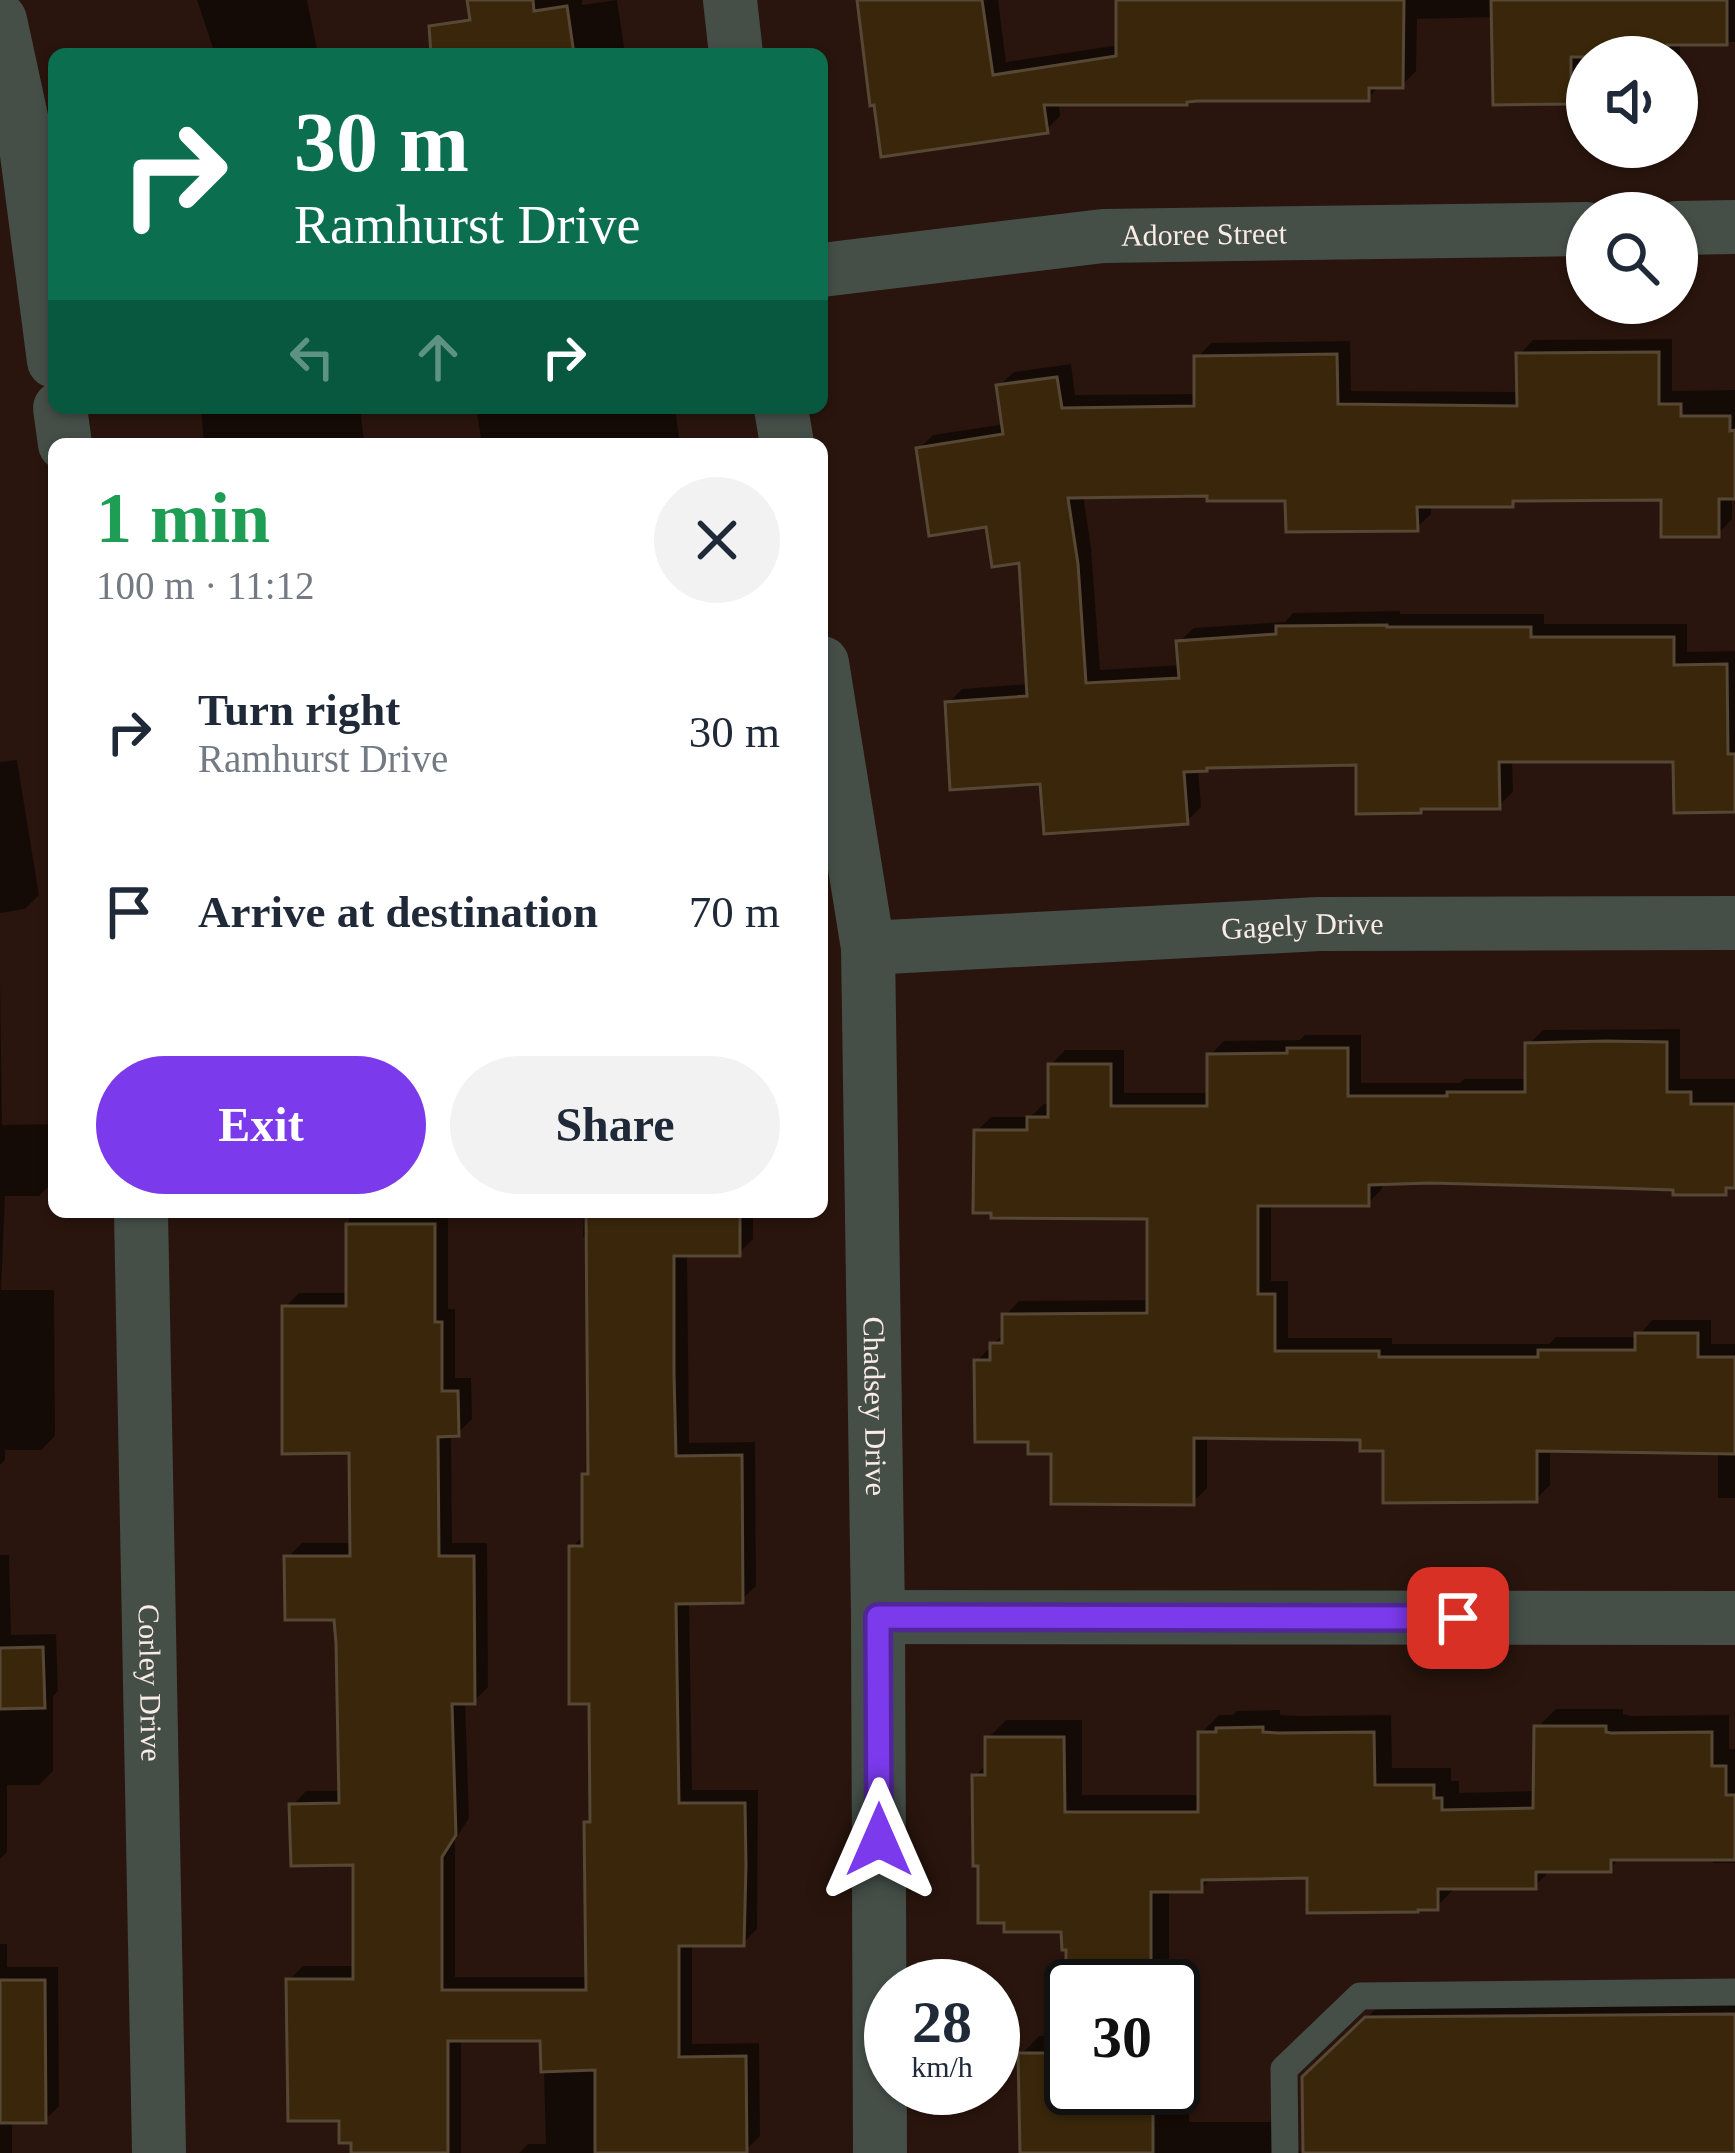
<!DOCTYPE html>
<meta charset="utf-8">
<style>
:root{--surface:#fff;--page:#f2f2f3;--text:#1f2937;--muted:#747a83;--accent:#7c3aed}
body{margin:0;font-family:"Times New Roman",serif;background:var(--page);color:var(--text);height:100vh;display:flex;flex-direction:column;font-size:45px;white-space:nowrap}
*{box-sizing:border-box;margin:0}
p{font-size:39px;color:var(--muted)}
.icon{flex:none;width:66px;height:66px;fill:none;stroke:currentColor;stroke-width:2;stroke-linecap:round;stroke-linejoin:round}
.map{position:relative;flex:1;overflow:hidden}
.panel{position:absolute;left:48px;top:438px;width:780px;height:780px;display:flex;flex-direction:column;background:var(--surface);border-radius:18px;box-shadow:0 3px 9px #0004}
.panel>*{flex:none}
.guide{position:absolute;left:48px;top:48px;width:780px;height:366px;border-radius:18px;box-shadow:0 3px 9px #0004;background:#0b6e4f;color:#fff;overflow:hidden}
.fabs{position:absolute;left:1566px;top:36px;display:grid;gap:24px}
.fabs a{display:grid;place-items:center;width:132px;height:132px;border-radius:50%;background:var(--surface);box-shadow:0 3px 9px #0004;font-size:60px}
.speed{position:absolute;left:864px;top:1959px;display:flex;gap:24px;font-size:60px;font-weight:700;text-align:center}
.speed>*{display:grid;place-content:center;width:156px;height:156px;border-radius:50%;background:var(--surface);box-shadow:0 3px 9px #0004;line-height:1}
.speed small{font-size:30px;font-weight:400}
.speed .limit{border:6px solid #111;border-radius:18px;background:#fff;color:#111}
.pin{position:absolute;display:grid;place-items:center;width:102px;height:102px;color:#fff;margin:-51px;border-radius:24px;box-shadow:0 6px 18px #0006}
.me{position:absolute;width:132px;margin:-66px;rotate:0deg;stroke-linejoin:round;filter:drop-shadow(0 0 9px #0008)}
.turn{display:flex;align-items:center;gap:42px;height:252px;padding:0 48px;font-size:54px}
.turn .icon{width:156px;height:156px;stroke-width:2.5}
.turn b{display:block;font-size:84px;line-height:102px}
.lanes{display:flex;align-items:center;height:114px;padding:0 48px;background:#0003;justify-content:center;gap:60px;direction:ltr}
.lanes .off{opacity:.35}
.round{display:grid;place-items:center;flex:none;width:126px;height:126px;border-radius:63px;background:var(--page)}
.summary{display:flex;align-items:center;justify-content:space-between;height:204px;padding:0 48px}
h1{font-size:72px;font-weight:800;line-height:90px;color:#1e9e55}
.button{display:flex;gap:24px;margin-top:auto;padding:24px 48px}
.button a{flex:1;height:138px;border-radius:72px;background:var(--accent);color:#fff;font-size:48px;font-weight:800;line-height:138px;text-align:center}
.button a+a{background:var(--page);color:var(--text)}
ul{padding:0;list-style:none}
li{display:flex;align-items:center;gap:36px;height:180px;padding:0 48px}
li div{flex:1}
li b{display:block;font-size:45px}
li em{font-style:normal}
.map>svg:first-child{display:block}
.shadow{fill:#0007}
.building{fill:#3a270b;stroke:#564834;stroke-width:3}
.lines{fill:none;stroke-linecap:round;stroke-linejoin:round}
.service{stroke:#454f48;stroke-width:27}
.minor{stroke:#454f48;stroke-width:54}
.route-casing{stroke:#51269a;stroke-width:30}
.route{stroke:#7c3aed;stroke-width:21}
.labels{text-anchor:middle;stroke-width:12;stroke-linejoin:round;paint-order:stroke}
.street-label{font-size:30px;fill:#faebe6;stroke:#29150d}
</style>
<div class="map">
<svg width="1735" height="2153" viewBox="0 0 1735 2153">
<rect width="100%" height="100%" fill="#29150d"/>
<!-- shadow -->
<g class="shadow">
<polygon points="197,0 307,0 318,54 215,54"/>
<polygon points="470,0 582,0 582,5 617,0 625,54 478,54"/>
<polygon points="859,0 998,0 1006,62 1119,45 1119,0 1735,0 1735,42 1680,42 1680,81 1677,84 1677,57 1587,57 1587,100 1496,102 1495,17 1417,19 1416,71 1402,85 1381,85 1368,98 1059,102 1060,116 1046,130"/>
<polygon points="1672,339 1672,391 1735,390 1735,495 1732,496 1732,519 1718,534 1664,497 1517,498 1511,504 1431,504 1431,514 1416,528 1288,498 1210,493 1083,494 1091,548 1100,670 1181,665 1179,642 1194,628 1285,622 1293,613 1400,611 1400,614 1544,614 1544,624 1687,624 1687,652 1735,651 1735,810 1676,759 1512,759 1513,792 1498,806 1359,762 1209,765 1198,769 1201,807 1187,821 1042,781 948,703 962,689 1029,684 1022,559 919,449 933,435 1005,424 999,386 1014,372 1071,364 1075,395 1197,394 1197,358 1211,343 1350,341 1351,391 1519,392 1519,355 1533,340"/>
<polygon points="201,408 360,408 364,441 371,440 371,444 204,444"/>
<polygon points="476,408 675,408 680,444 482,444"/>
<polygon points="17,760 39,895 25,909 0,913 0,762"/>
<polygon points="0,978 2,1125 54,1124 54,1181 39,1196 5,1196 1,1290 54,1290 55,1436 41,1450 5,1450 5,1460 0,1465"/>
<polygon points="1680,1029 1680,1079 1735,1079 1735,1185 1725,1192 1676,1187 1382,1182 1382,1189 1368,1203 1271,1203 1271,1281 1288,1281 1288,1338 1392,1338 1392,1344 1549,1344 1556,1337 1638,1337 1652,1320 1711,1320 1711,1344 1735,1344 1735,1498 1718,1498 1718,1451 1550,1449 1550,1485 1536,1499 1386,1448 1364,1437 1207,1435 1207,1488 1193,1502 1031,1439 977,1361 1005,1332 1005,1316 1019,1301 1150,1300 1150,1216 977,1131 991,1117 1030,1117 1044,1104 1051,1104 1051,1065 1065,1050 1124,1050 1124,1093 1210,1093 1210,1055 1224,1041 1300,1040 1305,1035 1361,1035 1361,1083 1460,1083 1464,1079 1528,1079 1528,1045 1543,1030"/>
<polygon points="349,1212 448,1212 448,1309 455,1309 455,1378 471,1378 472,1419 458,1433 451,1433 452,1543 487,1543 488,1687 474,1701 465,1701 469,1818 455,1840 455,1977 589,1977 587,1823 593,1817 592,1701 572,1547 585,1534 585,1476 590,1470 589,1237 583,1237 584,1212 753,1212 753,1239 739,1253 687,1253 689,1443 755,1442 756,1586 741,1600 689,1601 692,1790 758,1790 757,1929 743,1943 692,1943 692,2044 759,2043 760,2136 745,2151 730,2153 519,2153 528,2144 546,2144 543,2038 461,2038 461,2153 354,2153 354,2140 342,2118 289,1980 303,1966 356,1966 356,1862 292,1806 306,1791 341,1791 337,1617 287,1558 302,1543 352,1543 352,1450 285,1307 299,1293 349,1293"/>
<polygon points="0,1555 9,1555 11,1635 56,1634 58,1691 53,1696 53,1771 39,1785 7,1785 7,1852 0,1859"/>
<polygon points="1556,1709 1623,1709 1623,1714 1630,1716 1729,1715 1729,1749 1735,1749 1735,1863 1713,1863 1713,1857 1621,1857 1609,1869 1552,1869 1535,1886 1455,1888 1436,1907 1310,1875 1213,1877 1201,1889 1169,1889 1169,1986 1071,1986 1071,2088 1173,2088 1173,2018 1189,2018 1189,2122 1284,2122 1288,2145 1302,2153 1023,2153 1021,2055 1039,2036 1069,2036 1069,1947 1064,1929 975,1776 988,1763 988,1738 1006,1720 1082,1720 1082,1795 1201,1795 1201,1733 1219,1715 1233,1715 1237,1711 1280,1710 1280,1715 1299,1716 1391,1715 1392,1768 1451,1768 1451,1781 1459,1781 1459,1793 1536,1791 1537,1728"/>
<polygon points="0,1944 7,1944 7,1967 58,1967 59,2106 45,2120 12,2120 12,2153 0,2153"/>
<polygon points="1735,1997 1735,2153 1306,2153 1305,2078 1386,1999"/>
</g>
<!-- building -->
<g class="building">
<polygon points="467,0 533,0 534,11 567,6 574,54 431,54 429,26 470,20"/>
<polygon points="857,0 982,0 993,75 1116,56 1116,0 1404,0 1403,88 1369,88 1369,101 1197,101 1187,102 1187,105 1044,105 1048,133 881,157 874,105 870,106"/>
<polygon points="1491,0 1727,0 1727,45 1667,45 1667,57 1571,57 1571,104 1493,105"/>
<polygon points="1659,352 1659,404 1681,404 1681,416 1730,416 1730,431 1735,430 1735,499 1719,499 1719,537 1661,537 1661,500 1513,501 1513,507 1417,507 1418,531 1286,532 1285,501 1207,501 1207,496 1068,498 1078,564 1086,683 1179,678 1176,641 1276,634 1276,626 1387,625 1387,627 1531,627 1531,637 1674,637 1674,665 1727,664 1728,754 1735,754 1735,812 1674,813 1673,762 1499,762 1500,809 1421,809 1421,813 1356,814 1356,765 1207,768 1207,771 1184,772 1188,824 1044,834 1040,784 950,790 945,702 1027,696 1019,563 992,567 986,527 929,536 916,448 1003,434 996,385 1057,377 1062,408 1194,406 1194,356 1337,354 1338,404 1517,406 1516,353"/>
<polygon points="1605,1041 1667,1042 1667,1092 1691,1092 1691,1104 1735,1104 1735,1188 1726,1188 1726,1195 1673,1195 1673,1190 1615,1188 1430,1183 1369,1185 1369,1206 1258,1206 1258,1294 1275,1294 1275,1351 1379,1351 1379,1357 1538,1357 1538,1350 1635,1350 1635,1333 1698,1333 1698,1357 1735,1357 1735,1454 1537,1451 1537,1502 1383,1503 1383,1451 1360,1451 1360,1440 1194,1438 1194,1505 1051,1504 1051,1454 1028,1454 1028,1442 975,1442 974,1360 990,1360 990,1343 1002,1343 1002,1314 1147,1313 1147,1219 991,1218 991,1213 973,1213 974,1130 1027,1130 1027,1117 1048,1117 1048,1064 1111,1064 1111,1106 1207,1106 1207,1054 1287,1053 1287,1048 1348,1048 1348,1096 1447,1096 1447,1092 1525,1092 1525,1043"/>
<polygon points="586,1212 740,1212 740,1256 674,1256 674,1374 676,1456 742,1455 743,1603 676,1604 679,1803 745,1803 746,1865 744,1946 679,1946 679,2057 746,2056 747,2153 595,2153 595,2070 541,2072 540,2041 448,2041 448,2153 351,2153 351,2143 339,2143 339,2121 288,2121 286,1979 353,1979 353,1865 291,1866 289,1804 339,1803 336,1643 334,1620 285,1620 284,1556 350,1556 349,1453 282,1454 282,1306 346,1306 346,1224 435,1224 435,1322 442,1322 442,1391 458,1391 459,1436 438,1437 439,1556 474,1556 475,1704 452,1704 456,1835 442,1857 442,1990 586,1990 584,1822 590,1822 589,1704 569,1704 569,1546 582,1546 582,1474 588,1474"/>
<polygon points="43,1647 45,1708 0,1709 0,1648"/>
<polygon points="1534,1726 1606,1726 1606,1732 1611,1733 1712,1732 1712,1766 1726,1766 1726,1795 1735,1795 1735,1860 1611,1860 1611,1872 1536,1872 1536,1889 1438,1889 1438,1910 1418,1910 1418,1912 1307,1913 1307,1878 1202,1880 1202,1892 1151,1892 1151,1986 1066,1986 1066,1950 1062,1950 1061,1932 1004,1932 1004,1923 978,1923 978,1866 973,1866 972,1775 985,1775 985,1737 1064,1737 1065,1812 1198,1812 1198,1732 1216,1732 1216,1728 1263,1727 1263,1732 1279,1733 1374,1732 1375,1785 1434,1785 1434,1798 1442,1798 1442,1810 1533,1808"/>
<polygon points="0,1980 45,1980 46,2123 0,2123"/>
<polygon points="1735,2014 1735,2153 1303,2153 1302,2077 1365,2017"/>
<polygon points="1018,2053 1071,2053 1071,2088 1153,2088 1153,2153 1020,2153"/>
</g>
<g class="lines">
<!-- service -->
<polyline class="service" points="1285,2153 1284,2069 1360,1996 1735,1992"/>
<!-- minor -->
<g class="minor">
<polyline points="730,0 736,54"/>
<polyline points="0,20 24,131 54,361"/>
<polyline points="1677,228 1735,227"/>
<path id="s1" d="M 822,270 L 1103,236 L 1587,229"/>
<polyline points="60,408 65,444"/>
<polyline points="781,408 787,444"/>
<path id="s2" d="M 822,663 L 868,948 L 878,1617 L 880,2153"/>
<path id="s3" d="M 868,948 L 1319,924 L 1735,923"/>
<path id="s4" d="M 141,1212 L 159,2153"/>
<polyline points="878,1617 1735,1618"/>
</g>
</g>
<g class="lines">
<!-- route casing -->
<g class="route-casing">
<polyline id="route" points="879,1840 878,1617 1458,1618"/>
</g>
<!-- route -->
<use href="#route" class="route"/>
</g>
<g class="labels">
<!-- street labels -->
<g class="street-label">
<text dy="10" stroke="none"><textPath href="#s1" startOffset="384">Adoree Street</textPath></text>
<text dy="10" stroke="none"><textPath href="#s3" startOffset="435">Gagely Drive</textPath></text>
<text dy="10" stroke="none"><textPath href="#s2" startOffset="747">Chadsey Drive</textPath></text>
<text dy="10" stroke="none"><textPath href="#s4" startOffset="471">Corley Drive</textPath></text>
</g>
</g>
</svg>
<div class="fabs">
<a><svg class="icon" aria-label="sound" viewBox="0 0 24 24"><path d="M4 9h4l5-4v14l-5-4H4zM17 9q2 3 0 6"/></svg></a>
<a><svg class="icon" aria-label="search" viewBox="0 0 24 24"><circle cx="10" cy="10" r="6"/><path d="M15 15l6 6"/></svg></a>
</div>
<div class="speed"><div>28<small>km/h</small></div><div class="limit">30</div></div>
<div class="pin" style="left:1458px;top:1618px;background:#d93025"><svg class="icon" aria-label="arrive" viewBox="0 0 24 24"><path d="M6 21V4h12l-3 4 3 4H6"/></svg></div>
<svg class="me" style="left:879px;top:1840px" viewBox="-20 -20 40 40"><path d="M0-17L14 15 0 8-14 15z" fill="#7c3aed" stroke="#fff" stroke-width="4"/></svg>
<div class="guide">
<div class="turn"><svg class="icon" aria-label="right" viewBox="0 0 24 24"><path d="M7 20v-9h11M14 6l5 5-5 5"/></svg><div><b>30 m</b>Ramhurst Drive</div></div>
<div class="lanes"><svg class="icon off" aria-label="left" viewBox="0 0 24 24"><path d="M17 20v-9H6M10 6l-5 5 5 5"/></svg><svg class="icon off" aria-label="ahead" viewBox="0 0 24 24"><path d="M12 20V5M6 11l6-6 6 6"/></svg><svg class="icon" aria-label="right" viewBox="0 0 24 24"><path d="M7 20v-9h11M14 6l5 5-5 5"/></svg></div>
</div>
<section class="panel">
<div class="summary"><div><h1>1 min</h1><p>100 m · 11:12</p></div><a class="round"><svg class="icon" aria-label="close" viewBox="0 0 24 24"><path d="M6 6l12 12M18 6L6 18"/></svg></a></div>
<ul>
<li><svg class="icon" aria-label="right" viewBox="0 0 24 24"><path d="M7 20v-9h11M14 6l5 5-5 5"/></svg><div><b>Turn right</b><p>Ramhurst Drive</p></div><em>30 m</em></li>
<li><svg class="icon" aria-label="arrive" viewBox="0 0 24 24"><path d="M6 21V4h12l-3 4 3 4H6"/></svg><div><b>Arrive at destination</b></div><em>70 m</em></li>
</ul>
<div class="button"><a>Exit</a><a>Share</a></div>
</section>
</div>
